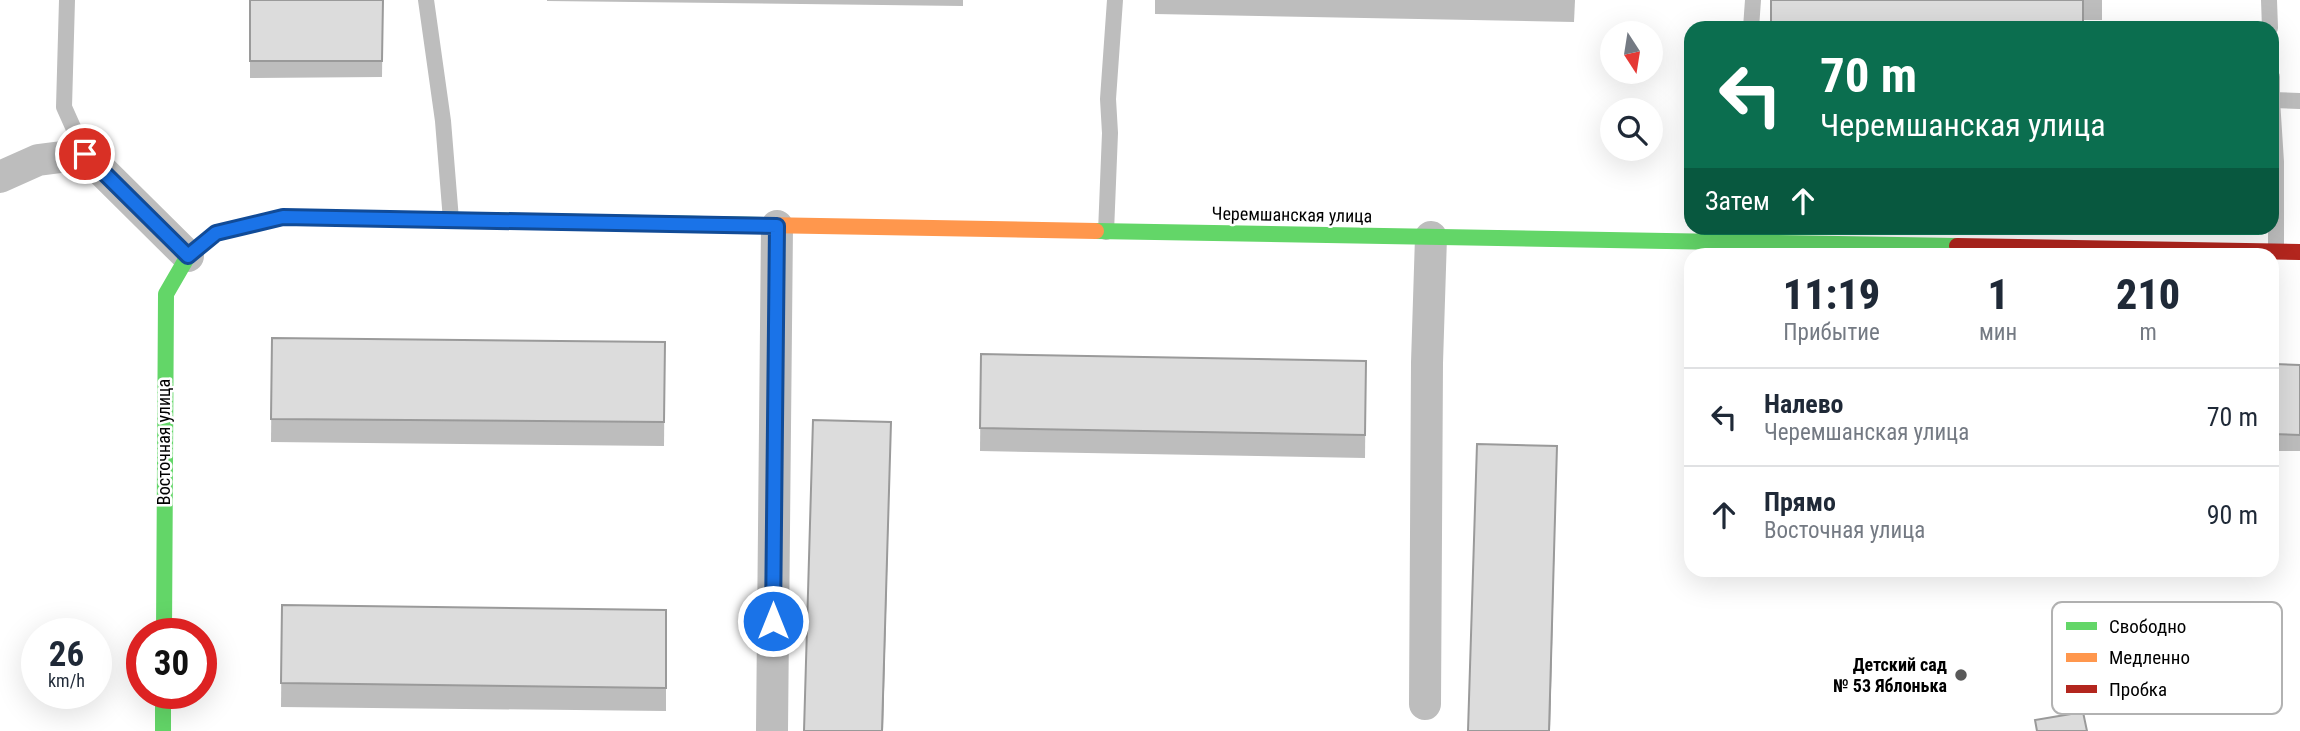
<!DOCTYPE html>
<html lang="ru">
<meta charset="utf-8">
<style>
:root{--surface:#fff;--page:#f2f2f3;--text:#1f2937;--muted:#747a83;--line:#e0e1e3}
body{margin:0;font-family:"Roboto Condensed",sans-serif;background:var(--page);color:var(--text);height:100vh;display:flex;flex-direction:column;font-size:26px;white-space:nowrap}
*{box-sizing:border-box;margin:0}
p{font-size:23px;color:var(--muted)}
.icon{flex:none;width:38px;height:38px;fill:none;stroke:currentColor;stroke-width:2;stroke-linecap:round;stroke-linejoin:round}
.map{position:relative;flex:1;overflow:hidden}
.drawer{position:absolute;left:1684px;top:248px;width:595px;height:329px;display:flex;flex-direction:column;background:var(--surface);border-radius:21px;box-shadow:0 7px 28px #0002}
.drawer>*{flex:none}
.guide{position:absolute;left:1684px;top:21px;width:595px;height:214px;border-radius:21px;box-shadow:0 7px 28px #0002;background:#0b6e4f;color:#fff;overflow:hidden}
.needle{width:46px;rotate:168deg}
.tools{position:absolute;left:1600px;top:21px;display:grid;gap:14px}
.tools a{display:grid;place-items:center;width:63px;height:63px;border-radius:50%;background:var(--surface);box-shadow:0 7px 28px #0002;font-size:35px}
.speed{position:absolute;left:21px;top:618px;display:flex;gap:14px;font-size:35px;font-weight:700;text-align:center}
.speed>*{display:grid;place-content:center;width:91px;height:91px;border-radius:50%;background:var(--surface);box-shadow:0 7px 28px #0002;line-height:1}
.speed small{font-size:18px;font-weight:400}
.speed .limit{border:10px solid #d22;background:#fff;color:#111}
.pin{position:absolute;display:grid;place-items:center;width:60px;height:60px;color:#fff;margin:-30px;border:4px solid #fff;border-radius:50%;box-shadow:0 2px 7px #0007}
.me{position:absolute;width:77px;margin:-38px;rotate:0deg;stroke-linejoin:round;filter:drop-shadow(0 0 5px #0008)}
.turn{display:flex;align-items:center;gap:24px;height:147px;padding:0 21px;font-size:32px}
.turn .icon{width:91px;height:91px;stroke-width:2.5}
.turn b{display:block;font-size:49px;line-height:60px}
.then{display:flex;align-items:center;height:66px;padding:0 21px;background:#0003;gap:14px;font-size:26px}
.eta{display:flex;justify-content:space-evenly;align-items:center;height:119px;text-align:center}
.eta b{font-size:42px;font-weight:800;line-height:49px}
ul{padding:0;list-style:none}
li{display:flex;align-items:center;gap:21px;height:98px;padding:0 21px;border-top:2px solid var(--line)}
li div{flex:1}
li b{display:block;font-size:26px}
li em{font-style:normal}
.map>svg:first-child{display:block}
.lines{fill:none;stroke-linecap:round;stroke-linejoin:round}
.lane{stroke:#bdbdbd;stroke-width:16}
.street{stroke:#bdbdbd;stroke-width:32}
.fast{stroke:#63d668;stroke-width:16}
.slow{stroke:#ff974d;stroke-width:16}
.jam{stroke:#b3261e;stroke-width:16}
.wall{fill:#bdbdbd}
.shaded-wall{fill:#9a9a9a}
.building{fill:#dcdcdc;stroke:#9a9a9a;stroke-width:2}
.route-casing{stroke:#114b97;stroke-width:18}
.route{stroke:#1a73e8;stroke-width:12}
.poi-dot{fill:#595959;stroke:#fff;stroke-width:2.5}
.labels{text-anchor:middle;stroke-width:5;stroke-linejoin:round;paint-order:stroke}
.street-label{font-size:18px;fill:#000;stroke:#fff}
.poi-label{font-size:18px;font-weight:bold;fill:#000;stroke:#fff;text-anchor:end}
.key{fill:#fff;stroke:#b2b2b2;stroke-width:2}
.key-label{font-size:19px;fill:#000}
</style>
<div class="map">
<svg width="2300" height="731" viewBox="0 0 2300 731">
<rect width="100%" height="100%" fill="#fff"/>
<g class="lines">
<!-- lane -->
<g class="lane">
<polyline points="67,0 64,107 85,154"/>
<polyline points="426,0 443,121 451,220"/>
<polyline points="2269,0 2270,28"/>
<polyline points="1751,28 1753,0"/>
<polyline points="2272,77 2272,100 2300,101"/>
<polyline points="2272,100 2276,162 2276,251"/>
<polyline points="1106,232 1110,133 1108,99 1115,0"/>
</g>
<!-- street -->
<g class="street">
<polyline points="0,177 38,160 85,154 188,256"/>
<polyline points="1425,704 1427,363 1431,237"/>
<polyline points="772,731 777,226"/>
</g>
<!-- fast -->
<g class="fast">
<polyline points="1096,231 1957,246"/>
<polyline points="164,634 166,294 188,256 216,233 283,217 763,225"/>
<polyline points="163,693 163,731"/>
</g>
<!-- slow -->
<polyline class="slow" points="763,225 1096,231"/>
<!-- jam -->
<polyline class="jam" points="1957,246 2300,252"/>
</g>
<!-- wall -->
<g class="wall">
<polygon points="250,0 383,0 382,77 250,78"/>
<polygon points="547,0 963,0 963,6 547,1"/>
<polygon points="1155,0 1575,0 1574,22 1155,14"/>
<polygon points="1771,0 2102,0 2102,20 2083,20"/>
<polygon points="272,338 665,342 664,446 271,442"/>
<polygon points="981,354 1366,361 1365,458 980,451"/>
<polygon points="2274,364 2300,365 2300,451 2272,451"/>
<polygon points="282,605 666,610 666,711 281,707"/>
<polygon points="2200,625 2268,655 2208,670 2200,637"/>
</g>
<!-- shaded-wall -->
<g class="shaded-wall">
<polygon points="891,422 883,731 882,731"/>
<polygon points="1557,446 1550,731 1549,731"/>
<polygon points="2268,643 2268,655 2208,670 2208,658"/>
</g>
<!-- building -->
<g class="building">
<polygon points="250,0 383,0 382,61 250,61"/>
<rect x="1771" y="0" width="312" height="28"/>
<polygon points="272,338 665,342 664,422 271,419"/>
<polygon points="981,354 1366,361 1365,435 980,428"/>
<polygon points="2274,364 2300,365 2300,435 2272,434"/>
<polygon points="813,420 891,422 882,731 804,731"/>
<polygon points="1477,444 1557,446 1549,731 1468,731"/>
<polygon points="282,605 666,610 666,688 281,683"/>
<polygon points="2083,712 2087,731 2037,731 2035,720"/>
</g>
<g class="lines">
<!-- route casing -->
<g class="route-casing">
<polyline id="route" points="85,154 188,256 216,233 283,217 777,226 773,621"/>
</g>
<!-- route -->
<use href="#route" class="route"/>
</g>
<!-- markers -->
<circle class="poi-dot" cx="1961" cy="675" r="7"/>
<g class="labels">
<!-- street labels -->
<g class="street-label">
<text transform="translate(1292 215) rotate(1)" y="6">Черемшанская улица</text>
<text transform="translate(164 442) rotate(-90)" y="6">Восточная улица</text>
</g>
<!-- poi labels -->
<g class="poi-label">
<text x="1947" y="671">Детский сад<tspan x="1947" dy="21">№ 53 Яблонька</tspan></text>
</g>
</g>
<!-- legend -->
<rect x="2052" y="602" width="230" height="112" rx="10" class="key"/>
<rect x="2066" y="622" width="31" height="8" fill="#63d668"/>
<rect x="2066" y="653" width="31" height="9" fill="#ff974d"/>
<rect x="2066" y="685" width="31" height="8" fill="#b3261e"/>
<g class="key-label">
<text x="2109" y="633">Свободно</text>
<text x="2109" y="664">Медленно</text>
<text x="2109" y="696">Пробка</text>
</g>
</svg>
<div class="tools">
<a><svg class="needle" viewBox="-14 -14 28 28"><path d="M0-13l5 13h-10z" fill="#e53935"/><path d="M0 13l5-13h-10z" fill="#747a83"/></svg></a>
<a><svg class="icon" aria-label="search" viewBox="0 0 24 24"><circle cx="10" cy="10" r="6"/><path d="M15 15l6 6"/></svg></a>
</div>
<div class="speed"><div>26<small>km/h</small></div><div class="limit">30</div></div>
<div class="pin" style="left:85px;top:154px;background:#d93025"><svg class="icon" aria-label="arrive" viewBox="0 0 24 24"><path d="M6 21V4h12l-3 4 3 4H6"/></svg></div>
<svg class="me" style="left:773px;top:621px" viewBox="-20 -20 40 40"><circle r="17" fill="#1a73e8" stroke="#fff" stroke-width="3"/><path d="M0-11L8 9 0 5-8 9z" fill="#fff"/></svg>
<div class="guide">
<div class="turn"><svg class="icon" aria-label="left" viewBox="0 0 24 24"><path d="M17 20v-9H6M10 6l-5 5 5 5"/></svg><div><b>70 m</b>Черемшанская улица</div></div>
<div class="then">Затем<svg class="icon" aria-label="ahead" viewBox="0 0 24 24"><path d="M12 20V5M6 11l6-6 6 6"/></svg></div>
</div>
<section class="drawer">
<div class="eta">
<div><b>11:19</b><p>Прибытие</p></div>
<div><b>1</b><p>мин</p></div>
<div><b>210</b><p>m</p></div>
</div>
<ul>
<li><svg class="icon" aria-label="left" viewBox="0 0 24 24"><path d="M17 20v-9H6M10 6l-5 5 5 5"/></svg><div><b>Налево</b><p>Черемшанская улица</p></div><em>70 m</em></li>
<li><svg class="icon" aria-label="ahead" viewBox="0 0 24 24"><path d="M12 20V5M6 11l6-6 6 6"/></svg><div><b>Прямо</b><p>Восточная улица</p></div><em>90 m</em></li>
</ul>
</section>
</div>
